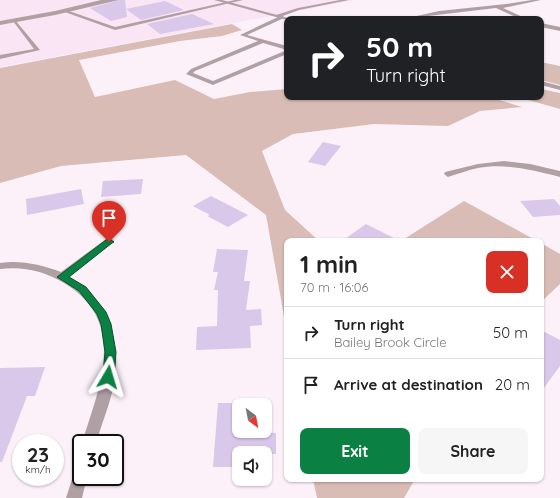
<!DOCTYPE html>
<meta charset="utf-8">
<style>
:root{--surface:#fff;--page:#f6f6f6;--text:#222;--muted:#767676;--line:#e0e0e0;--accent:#0b8043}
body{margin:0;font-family:Quicksand,sans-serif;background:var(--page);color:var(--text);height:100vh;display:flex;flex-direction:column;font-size:15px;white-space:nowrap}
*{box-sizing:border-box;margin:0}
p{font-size:13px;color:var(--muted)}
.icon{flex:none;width:22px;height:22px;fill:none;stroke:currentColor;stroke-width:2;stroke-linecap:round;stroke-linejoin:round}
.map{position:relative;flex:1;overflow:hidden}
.details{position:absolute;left:284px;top:238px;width:260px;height:244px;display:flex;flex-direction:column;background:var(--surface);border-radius:8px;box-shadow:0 1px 3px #0004}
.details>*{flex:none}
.banner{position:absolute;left:284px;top:16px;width:260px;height:84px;border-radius:8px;box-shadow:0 1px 3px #0004;background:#202124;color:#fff;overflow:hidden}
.needle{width:26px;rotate:148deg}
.controls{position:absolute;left:232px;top:398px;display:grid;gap:8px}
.controls a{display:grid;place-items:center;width:40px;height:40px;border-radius:8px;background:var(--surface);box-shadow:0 1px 3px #0004;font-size:20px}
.speed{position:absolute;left:12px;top:434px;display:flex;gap:8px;font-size:20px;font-weight:700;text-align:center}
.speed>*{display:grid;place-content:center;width:52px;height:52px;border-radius:50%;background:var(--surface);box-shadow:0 1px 3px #0004;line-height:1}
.speed small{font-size:10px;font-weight:400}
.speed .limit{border:2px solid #111;border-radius:6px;background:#fff;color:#111}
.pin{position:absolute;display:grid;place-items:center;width:34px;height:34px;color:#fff;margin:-41px -17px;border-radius:50% 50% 50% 0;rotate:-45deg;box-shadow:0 0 4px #0007}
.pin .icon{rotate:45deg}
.me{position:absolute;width:44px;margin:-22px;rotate:7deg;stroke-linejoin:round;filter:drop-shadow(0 0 3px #0008)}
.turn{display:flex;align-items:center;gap:14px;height:84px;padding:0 16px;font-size:18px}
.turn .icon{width:52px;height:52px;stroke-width:2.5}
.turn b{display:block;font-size:28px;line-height:34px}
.round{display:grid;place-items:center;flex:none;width:42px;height:42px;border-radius:8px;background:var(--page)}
.headline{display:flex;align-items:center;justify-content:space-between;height:68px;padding:0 16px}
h1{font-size:24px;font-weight:700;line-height:30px}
.button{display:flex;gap:8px;margin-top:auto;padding:8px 16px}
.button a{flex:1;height:46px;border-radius:8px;background:var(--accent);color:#fff;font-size:16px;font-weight:700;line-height:46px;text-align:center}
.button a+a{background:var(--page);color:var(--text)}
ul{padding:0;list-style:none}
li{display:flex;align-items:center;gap:12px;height:52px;padding:0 16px;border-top:1px solid var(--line)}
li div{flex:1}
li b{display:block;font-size:15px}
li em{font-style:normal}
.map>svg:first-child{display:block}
.built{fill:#fae5f4}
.green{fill:#d9bcb6}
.building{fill:#d9c8e9}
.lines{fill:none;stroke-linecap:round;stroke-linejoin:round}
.service{fill:#b0a0a3;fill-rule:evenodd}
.minor{fill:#b0a0a3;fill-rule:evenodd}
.tertiary{fill:#b0a0a3;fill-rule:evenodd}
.route{fill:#0b8043;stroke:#07532c}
</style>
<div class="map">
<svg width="560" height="498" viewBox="0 0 560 498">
<rect width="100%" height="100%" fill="#fdf1f9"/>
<!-- built -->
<polygon class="built" points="0,0 356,0 0,67"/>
<!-- green -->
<g class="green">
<polygon points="232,24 242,30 222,36 180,41 79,60 95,97 175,80 214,99 250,92 287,89 287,97 320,97 331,100 336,97 489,97 522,107 480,111 448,126 374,124 293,134 262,151 285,210 319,241 287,241 287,333 266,215 186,155 61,166 0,183 0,68"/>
<polygon points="541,62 560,66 560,85 541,80"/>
<polygon points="541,89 560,93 560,109 518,97 541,97"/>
<polygon points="464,201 537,241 401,241"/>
<polygon points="541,243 560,254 560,284 541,302"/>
<polygon points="313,479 415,479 404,498 317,498"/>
</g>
<!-- building -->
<g class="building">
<polygon points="120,0 125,0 127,17 111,21 90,8"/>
<polygon points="165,1 184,10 141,20 126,9"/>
<polygon points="192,14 214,24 160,34 147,24"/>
<polygon points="323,142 341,146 325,166 308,162"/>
<polygon points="143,179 141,194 101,197 103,181"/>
<polygon points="81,189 84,204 27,215 26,199"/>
<polygon points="211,196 248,215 228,227 207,216 210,215 193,206"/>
<polygon points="554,199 560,206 560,215 533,217 520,201"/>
<polygon points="366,224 400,241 342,241"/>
<polygon points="217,249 248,250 244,281 250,281 246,310 261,309 262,325 250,326 251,348 196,350 197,327 217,326 218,290 214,290 218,272 213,272"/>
<polygon points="541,330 560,340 560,366 541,392"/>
<polygon points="45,367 35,396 27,396 2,462 0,462 0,368"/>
<polygon points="218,403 261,403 261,405 239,405 239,431 276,433 276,454 239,453 239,467 213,467"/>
</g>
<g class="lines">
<!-- service -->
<g class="service">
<polygon points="235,0 243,0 115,30 62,11 66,10 115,27"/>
<polygon points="340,0 349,0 299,10 283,16 284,18 247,35 287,46 287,50 263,43 195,71 193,73 213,81 287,50 287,54 213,85 186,74 191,69 258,41 240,35 278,17 276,15 298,8"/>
<polygon points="15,20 40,50 0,59 0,55 34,49 13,21"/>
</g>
<!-- minor -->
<g class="minor">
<polygon points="101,0 119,0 55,15 0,25 0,21 55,11"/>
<polygon points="532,0 541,0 503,8 527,19 520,19 496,8 403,19 439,11 506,4"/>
<polygon points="541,23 560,27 560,31 541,27"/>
<path d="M 504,161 L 530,164 L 560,171 L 560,177 C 533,170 506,163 478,168 C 468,170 458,174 448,177 L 444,174 L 445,172 L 478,164 Z"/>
<path d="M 109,238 L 112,239 L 114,241 L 112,243 L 69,277 C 108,300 122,341 114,384 C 110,404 102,423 96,443 L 82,443 C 99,388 129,322 64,283 C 45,271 23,266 0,269 L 0,263 C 22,260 41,265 61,272 L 106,239 Z"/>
<polygon points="81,465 81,477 87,477 82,498 66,498 76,467"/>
</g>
<!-- tertiary -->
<g class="tertiary">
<polygon points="214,0 222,0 292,19 287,20"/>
<polygon points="541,81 560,86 560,90 541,85"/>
</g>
</g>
<!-- route -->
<polygon class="route" points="109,239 114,242 112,243 69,277 86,287 106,312 111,324 116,352 114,377 112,380 108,382 104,380 103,377 105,352 101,324 97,314 79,291 57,277 106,240"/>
</svg>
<div class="controls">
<a><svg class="needle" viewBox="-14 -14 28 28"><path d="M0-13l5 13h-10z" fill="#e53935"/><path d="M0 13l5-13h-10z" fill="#767676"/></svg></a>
<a><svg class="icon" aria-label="sound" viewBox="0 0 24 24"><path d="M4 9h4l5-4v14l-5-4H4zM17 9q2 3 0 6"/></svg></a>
</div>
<div class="speed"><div>23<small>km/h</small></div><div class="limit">30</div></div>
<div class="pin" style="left:109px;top:242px;background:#d93025"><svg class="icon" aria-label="arrive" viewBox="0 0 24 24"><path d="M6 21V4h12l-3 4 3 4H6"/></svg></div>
<svg class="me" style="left:108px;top:377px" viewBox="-20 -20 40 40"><path d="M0-17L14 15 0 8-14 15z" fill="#0b8043" stroke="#fff" stroke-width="4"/></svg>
<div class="banner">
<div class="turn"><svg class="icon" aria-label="right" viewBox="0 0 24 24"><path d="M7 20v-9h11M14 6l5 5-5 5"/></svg><div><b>50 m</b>Turn right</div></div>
</div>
<section class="details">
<div class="headline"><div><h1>1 min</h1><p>70 m · 16:06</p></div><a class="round" style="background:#d93025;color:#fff"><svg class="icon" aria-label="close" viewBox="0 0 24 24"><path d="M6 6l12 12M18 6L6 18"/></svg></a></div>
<ul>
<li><svg class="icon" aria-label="right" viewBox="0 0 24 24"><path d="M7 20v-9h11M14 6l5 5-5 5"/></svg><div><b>Turn right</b><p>Bailey Brook Circle</p></div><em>50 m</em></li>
<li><svg class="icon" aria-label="arrive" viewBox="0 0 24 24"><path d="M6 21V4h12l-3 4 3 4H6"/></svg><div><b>Arrive at destination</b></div><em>20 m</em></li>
</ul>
<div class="button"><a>Exit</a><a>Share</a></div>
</section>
</div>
